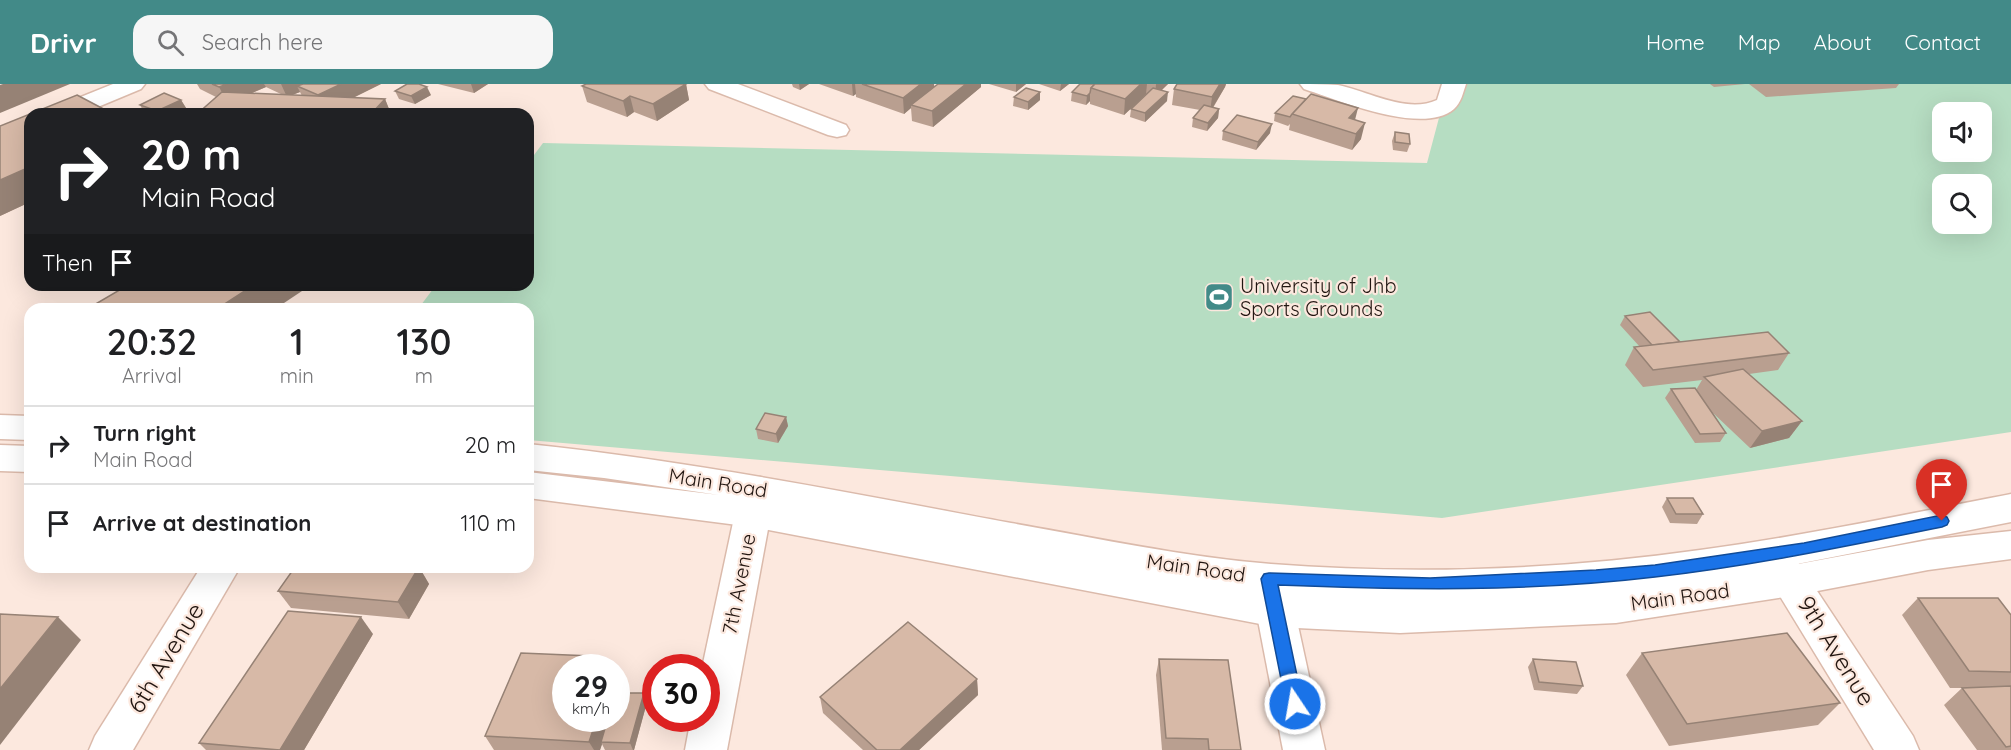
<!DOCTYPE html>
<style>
:root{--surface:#fff;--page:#f6f6f6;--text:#202124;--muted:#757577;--line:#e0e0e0;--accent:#428a88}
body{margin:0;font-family:Quicksand,sans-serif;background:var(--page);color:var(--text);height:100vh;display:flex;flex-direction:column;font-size:22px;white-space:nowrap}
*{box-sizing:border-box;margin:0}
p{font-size:20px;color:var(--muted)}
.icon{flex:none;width:33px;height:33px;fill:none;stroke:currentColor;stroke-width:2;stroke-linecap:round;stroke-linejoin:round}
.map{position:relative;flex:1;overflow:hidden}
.details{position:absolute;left:24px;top:219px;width:510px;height:270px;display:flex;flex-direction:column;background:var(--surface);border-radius:18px;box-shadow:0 6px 24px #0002}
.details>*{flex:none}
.top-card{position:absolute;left:24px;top:24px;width:510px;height:183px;border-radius:18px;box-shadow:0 6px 24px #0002;background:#202124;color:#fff;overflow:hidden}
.tools{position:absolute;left:1932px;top:18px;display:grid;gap:12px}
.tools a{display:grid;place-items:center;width:60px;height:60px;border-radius:12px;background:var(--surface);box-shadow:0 6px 24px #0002;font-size:30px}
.speed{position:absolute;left:552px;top:570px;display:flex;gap:12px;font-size:30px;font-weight:700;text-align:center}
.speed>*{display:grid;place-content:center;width:78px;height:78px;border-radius:50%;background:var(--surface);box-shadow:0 6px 24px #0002;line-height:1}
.speed small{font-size:15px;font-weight:400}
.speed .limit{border:9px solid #d22;background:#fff;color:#111}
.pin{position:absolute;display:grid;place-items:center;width:51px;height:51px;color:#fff;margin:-62px -26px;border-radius:50% 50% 50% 0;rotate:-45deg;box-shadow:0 0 6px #0007}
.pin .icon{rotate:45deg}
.me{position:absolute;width:66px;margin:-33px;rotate:348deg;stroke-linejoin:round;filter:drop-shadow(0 0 4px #0008)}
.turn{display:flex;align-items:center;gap:21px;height:126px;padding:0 18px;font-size:27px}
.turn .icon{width:78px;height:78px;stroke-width:2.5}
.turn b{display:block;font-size:42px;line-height:51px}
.then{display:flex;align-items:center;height:57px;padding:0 18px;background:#0003;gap:12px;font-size:22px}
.eta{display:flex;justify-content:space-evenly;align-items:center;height:102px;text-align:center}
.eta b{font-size:36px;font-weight:600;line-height:42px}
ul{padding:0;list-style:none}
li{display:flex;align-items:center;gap:18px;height:78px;padding:0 18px;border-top:2px solid var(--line)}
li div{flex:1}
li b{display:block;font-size:22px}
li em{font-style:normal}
header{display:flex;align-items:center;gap:36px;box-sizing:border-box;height:84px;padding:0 30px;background:var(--accent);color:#fff}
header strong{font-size:28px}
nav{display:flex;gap:33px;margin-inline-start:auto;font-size:21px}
.search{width:420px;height:54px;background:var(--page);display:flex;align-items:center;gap:15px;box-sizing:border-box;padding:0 21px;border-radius:18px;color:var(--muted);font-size:22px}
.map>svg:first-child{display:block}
.green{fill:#b6ddc2;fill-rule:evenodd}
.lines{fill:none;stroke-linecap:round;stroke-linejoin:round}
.minor-casing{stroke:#dbbaab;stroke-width:3}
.major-casing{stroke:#dbbaab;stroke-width:3}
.minor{fill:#fff;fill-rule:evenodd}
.major{fill:#fff;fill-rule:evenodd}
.wall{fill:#b99f90;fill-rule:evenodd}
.shaded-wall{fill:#968275}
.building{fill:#d7b9a7;stroke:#968275;stroke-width:1.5}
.route{fill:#1a73e8;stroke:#114b97;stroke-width:1.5}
.labels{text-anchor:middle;stroke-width:4.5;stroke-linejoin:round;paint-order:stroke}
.poi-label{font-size:20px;fill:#221611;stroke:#fce8de;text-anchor:start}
.street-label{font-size:20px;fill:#221611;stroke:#fce8de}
.near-street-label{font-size:24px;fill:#221611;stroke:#fce8de}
</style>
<header>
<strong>Drivr</strong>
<div class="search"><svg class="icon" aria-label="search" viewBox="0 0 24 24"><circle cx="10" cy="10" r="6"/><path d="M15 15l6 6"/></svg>Search here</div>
<nav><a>Home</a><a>Map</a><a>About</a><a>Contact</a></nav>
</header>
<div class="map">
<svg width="2011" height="666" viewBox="0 0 2011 666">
<rect width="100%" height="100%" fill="#fce8de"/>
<!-- green -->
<path class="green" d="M 1448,0 L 2011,0 L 2011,348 L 1442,434 L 528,356 L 528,225 L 418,225 L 436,201 L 528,201 L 528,79 L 543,59 L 1427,79 ZM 1942,28 L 1982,28 L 1982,68 L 1942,68 ZM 1942,100 L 1982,100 L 1982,140 L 1942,140 Z"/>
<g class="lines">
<!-- minor casing -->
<g class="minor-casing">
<g id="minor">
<polygon points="113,0 145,0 141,5 81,30 48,30 51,25"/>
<polygon points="705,0 738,0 846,41 849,46 846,51 837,53 828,51 709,5"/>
<path d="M 1300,0 C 1312,0 1326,0 1338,1 C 1368,7 1406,30 1437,16 L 1442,0 L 1466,0 C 1463,9 1461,19 1454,25 C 1423,52 1338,16 1304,5 Z"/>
<polygon points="760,393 772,397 778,406 771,429 727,666 685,666 691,634 706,634 706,584 702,584 735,429 748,397"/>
<polygon points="1775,458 1788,463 1913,652 1919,666 1874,666 1756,473 1762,463"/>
<polygon points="201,483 240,483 133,666 89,666 95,652"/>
<polygon points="1270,485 1283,489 1289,500 1325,666 1283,666 1251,500 1257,489"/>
</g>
</g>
<!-- major casing -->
<g class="major-casing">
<g id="major">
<polygon points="0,331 30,332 30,356 0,355"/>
<path d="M 528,360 C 691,377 850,409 1011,439 C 1097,454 1184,473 1271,480 C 1414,491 1558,486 1700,466 C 1804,452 1907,430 2011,410 L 2011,438 L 1771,485 L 1928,456 L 2011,447 L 2011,475 L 1928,486 L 1791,512 L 1616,539 L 1400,549 L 1276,543 L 753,443 L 528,414 L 528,388 L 719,411 L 604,394 L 528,386 Z"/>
<polygon points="0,361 30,362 30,388 0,387"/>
</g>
</g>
<!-- minor -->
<use href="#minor" class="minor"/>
<!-- major -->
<use href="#major" class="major"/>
</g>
<!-- wall -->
<g class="wall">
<path d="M 197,0 L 381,0 L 353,14 L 385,15 L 391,30 L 197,30 L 216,13 L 200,5 ZM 266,3 L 283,11 L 250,10 ZM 300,8 L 302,12 L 292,11 Z"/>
<polygon points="438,0 488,0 474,9"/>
<polygon points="686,0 689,16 657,37 634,28 627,33 587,18 582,2"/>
<polygon points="792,0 809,0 800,6 793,3"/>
<polygon points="819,0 934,0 934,3 981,3 933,43 912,37 911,24 904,30 856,13 856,10 853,12"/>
<polygon points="989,0 1026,0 1016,8"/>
<polygon points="1039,0 1069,0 1060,7"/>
<polygon points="1080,0 1168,0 1161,6 1167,17 1145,38 1130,33 1131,25 1146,11 1124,31 1090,20 1090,17 1086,21 1071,17 1072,8"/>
<polygon points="1177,0 1226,0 1225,3 1213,24 1219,25 1218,34 1207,47 1192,43 1193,34 1200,26 1172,21 1174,5"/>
<polygon points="1710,0 1745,0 1714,3"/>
<polygon points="1749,0 1899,0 1896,4 1766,13"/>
<polygon points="395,7 431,11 415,20 399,15"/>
<polygon points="1014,13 1040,16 1028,26 1013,22"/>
<polygon points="181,16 186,24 174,30 145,30 140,21"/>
<polygon points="1275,29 1355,35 1361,55 1352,66 1289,46 1290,40 1288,42 1274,37"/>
<polygon points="30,30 30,118 0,132"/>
<polygon points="1223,47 1270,49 1256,66 1222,56"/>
<polygon points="1395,48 1410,60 1407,68 1393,66 1392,57"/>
<polygon points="1625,232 1680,258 1789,269 1778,286 1749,290 1802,337 1789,354 1750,364 1713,329 1726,349 1720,358 1695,359 1665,314 1671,305 1696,306 1702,296 1643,303 1625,281 1634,263 1640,263 1620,241"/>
<polygon points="786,333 788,342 778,359 758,355 756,345"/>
<polygon points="1667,414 1703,430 1697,440 1670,439 1662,423"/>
<polygon points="419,483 429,500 409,535 291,524 278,507"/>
<polygon points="1918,514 2011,531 2011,666 1977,666 1944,621 1962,604 1972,604 1950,604 1902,531"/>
<polygon points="373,550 304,666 206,666 199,659"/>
<polygon points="521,569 591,572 597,584 566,584 566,634 616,634 616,609 644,609 647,618 634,666 605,666 602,660 600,666 494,666 485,652"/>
<polygon points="1642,569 1840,619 1818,641 1669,662 1626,591"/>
<polygon points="1159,575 1241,666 1162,666 1156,591"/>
<polygon points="1533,575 1583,602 1577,610 1534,606 1528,583"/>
<polygon points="977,595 978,611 919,666 863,666 823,629 820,613"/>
</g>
<!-- shaded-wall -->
<g class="shaded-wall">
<polygon points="3,0 70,0 0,29 0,1"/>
<polygon points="227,0 264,0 266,3 228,19 219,3"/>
<polygon points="281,0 306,0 297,2 300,8 287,13"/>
<polygon points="341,0 381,0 326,27 318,11"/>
<polygon points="471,0 488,0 474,9"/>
<polygon points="686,0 689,16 657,37 653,20"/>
<polygon points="799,0 809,0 800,6"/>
<polygon points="852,0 855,0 856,10 853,12"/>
<polygon points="921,0 934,0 935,7 911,21 911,24 904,30 903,14"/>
<polygon points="966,0 981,0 981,3 933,43 932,27"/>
<polygon points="1016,0 1026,0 1016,8"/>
<polygon points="1061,0 1069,0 1060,7"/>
<polygon points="1141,0 1147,0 1146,10 1124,31 1125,15"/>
<polygon points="1156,0 1168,0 1155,13"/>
<polygon points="1220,0 1226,0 1225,3 1210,28 1212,13"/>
<polygon points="427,3 431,11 415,20 411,12"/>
<polygon points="1040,8 1040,16 1028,26 1028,18"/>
<polygon points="1168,8 1167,17 1145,38 1145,29"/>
<polygon points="1090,9 1090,17 1086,21 1087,12"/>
<polygon points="630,12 634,28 627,33 623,17"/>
<polygon points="385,15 391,30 371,30"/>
<polygon points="181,16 186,24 174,30 158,30 157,27"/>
<polygon points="1358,24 1354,40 1349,34"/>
<polygon points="1219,25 1218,34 1207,47 1208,39"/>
<polygon points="1365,39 1361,55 1352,66 1356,50"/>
<polygon points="1272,40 1270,49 1256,66 1258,58"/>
<polygon points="25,85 30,92 30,118 0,132 0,96"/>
<polygon points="254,201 311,201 275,225 217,225"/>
<polygon points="786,333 788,342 778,359 776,350"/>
<polygon points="1802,337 1789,354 1750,364 1762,347"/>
<polygon points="419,483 429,500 409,535 398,518"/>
<polygon points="58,533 81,556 0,661 0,605"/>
<polygon points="361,533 373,550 304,666 280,666"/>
<polygon points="591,572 597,584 587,584"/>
<polygon points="977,595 978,611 919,666 900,666"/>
<polygon points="644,609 647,618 634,666 633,666 630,659"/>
<polygon points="597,634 611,634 601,658 602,660 600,666 594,666 589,658"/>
</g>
<!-- building -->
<g class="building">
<polygon points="212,0 227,0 219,3"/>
<polygon points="303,0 341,0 318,11 297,2"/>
<polygon points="407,0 419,0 427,3 411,12 395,7"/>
<polygon points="586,0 686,0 653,20 630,12 623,17 582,2"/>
<polygon points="862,0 921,0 903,14"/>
<polygon points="938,0 966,0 932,27 911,21"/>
<polygon points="1080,0 1095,0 1091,4 1090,9 1087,12 1072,8"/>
<polygon points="1095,0 1141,0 1125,15 1091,4"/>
<polygon points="1177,0 1220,0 1212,13 1174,5"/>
<polygon points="1026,4 1040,8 1028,18 1014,13"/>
<polygon points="1153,4 1168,8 1145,29 1131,25"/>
<polygon points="222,8 385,15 371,30 197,30"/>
<polygon points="164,9 181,16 157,27 140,21"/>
<polygon points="1311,10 1358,24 1349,34 1365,39 1356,50 1292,30"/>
<polygon points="77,11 113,30 30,30 30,85 25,85 0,96 0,42"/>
<polygon points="1293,12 1306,15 1292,30 1290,33 1275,29"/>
<polygon points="1204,21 1219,25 1208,39 1193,34"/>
<polygon points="1237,31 1272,40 1258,58 1223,47"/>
<polygon points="1395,48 1409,50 1410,60 1395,58"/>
<polygon points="128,201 254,201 217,225 87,225"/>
<polygon points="1650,228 1680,258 1652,261 1625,232"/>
<polygon points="1768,248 1789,269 1653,286 1634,263"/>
<polygon points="1743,285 1802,337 1762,347 1704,293"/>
<polygon points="1695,304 1726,349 1700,350 1671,305"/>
<polygon points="765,329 786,333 776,350 756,345"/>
<polygon points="1667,414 1693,414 1703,430 1676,430"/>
<polygon points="295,483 419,483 398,518 278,507"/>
<polygon points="1918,514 1998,514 2011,531 2011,588 1969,587"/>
<polygon points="288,527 361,533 280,666 199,659"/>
<polygon points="0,530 58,533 0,605"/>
<polygon points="908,538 977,595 900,666 877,666 820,613"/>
<polygon points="1787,549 1840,619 1687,640 1642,569"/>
<polygon points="521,569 591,572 587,584 566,584 566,634 597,634 589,658 485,652"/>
<polygon points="1159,575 1228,576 1241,666 1209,666 1208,655 1166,654"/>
<polygon points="1533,575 1576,578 1583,602 1539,598"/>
<polygon points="2011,602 2011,662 2006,663 1962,604"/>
<polygon points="616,609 644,609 630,659 601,658 608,634 616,634"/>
</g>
<!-- route -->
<path class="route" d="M 1942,431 L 1947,433 L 1949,437 L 1947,441 L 1942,443 C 1847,462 1752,482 1655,493 C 1530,508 1404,506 1278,501 L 1303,620 L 1301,625 L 1295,627 L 1289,625 L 1286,620 L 1261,495 L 1264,490 L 1269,489 L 1430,494 L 1596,486 L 1655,481 L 1804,459 Z"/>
<!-- icons -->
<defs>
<g id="stadium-square" transform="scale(1.5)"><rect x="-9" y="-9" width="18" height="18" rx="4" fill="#428a88" stroke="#fce8de"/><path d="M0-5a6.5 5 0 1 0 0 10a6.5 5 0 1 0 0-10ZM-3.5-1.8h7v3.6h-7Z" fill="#fff"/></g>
</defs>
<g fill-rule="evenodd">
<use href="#stadium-square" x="1219" y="213"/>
</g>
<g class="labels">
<!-- poi labels -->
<g class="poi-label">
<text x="1240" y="209">University of Jhb<tspan x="1240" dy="23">Sports Grounds</tspan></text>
</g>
<!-- street labels -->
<g class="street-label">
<text transform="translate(718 399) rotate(9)" y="7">Main Road</text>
<text transform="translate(1196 484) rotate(8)" y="7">Main Road</text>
<text transform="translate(739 500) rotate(-79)" y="7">7th Avenue</text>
<text transform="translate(1680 513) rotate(-8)" y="7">Main Road</text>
</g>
<!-- near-street labels -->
<g class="near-street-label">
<text transform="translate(1836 567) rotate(58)" y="8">9th Avenue</text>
<text transform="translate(166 574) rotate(-59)" y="8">6th Avenue</text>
</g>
</g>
</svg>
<div class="tools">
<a><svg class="icon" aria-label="sound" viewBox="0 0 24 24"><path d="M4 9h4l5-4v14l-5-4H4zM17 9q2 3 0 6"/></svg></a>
<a><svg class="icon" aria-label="search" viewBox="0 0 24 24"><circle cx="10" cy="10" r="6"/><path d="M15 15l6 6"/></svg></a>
</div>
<div class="speed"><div>29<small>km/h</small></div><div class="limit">30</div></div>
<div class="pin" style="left:1942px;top:437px;background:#d93025"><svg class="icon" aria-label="arrive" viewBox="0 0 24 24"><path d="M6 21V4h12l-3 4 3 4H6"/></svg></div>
<svg class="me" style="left:1295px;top:620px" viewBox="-20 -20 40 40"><circle r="17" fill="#1a73e8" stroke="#fff" stroke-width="3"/><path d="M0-11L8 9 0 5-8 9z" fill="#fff"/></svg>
<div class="top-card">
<div class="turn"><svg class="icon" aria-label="right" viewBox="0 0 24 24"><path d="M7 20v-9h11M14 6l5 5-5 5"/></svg><div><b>20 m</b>Main Road</div></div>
<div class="then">Then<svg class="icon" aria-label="arrive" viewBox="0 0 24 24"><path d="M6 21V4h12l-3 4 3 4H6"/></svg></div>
</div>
<section class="details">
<div class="eta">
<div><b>20:32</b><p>Arrival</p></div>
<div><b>1</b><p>min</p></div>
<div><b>130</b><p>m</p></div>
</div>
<ul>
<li><svg class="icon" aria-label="right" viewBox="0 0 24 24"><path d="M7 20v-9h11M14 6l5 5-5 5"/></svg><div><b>Turn right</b><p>Main Road</p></div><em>20 m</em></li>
<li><svg class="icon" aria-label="arrive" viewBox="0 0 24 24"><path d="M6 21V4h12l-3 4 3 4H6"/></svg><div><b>Arrive at destination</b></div><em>110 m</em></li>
</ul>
</section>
</div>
